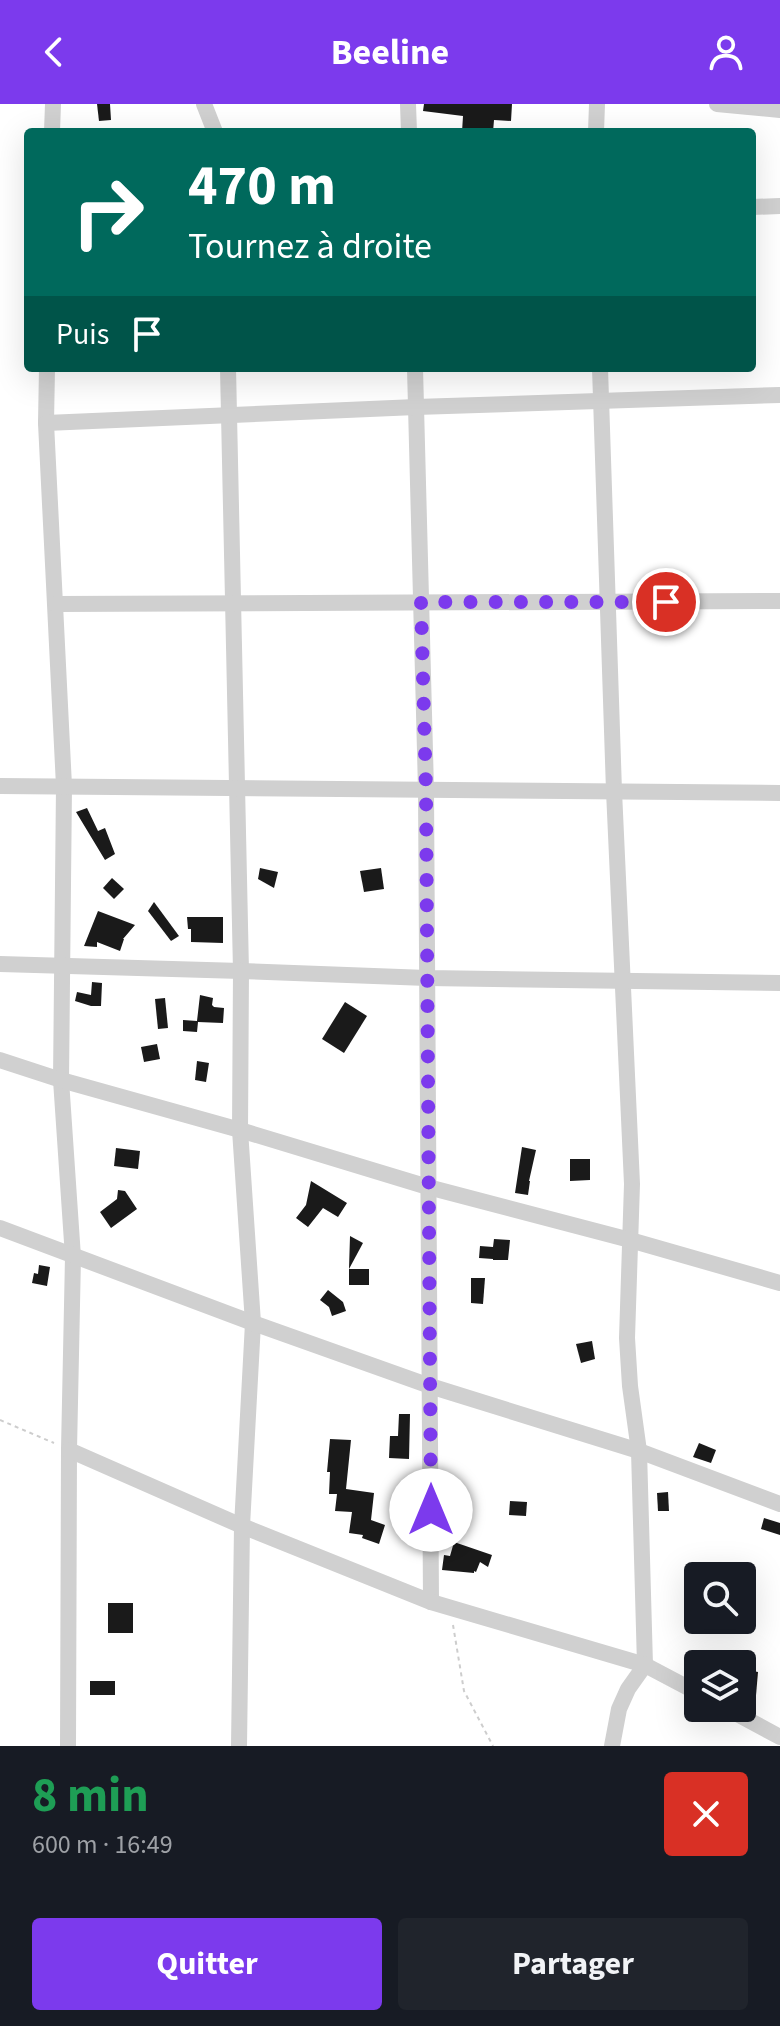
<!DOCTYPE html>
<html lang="fr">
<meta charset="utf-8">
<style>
:root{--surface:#171b24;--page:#20242c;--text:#f1f3f6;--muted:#9ea1a6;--accent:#7c3aed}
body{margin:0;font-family:"Source Sans 3",sans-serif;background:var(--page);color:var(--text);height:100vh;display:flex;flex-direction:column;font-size:30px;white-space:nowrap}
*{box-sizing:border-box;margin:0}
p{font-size:26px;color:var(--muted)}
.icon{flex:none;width:44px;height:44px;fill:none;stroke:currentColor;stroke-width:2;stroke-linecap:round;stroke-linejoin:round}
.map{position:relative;height:1642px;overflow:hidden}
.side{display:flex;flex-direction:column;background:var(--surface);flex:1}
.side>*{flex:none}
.hud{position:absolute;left:24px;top:24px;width:732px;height:244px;border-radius:8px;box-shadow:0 8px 32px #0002;background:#00695c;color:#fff;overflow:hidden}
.buttons{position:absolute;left:684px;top:1458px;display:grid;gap:16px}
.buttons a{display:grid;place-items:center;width:72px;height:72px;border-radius:8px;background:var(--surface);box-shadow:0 8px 32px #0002;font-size:40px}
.pin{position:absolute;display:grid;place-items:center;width:68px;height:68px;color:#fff;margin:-34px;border:4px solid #fff;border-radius:50%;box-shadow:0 2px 8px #0007}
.me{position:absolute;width:88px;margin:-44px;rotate:0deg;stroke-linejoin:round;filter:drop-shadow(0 0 6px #0008)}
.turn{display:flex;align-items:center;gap:28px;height:168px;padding:0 32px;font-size:36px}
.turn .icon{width:104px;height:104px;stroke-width:2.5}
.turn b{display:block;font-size:56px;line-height:68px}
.then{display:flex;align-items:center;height:76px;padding:0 32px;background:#0003;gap:16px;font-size:30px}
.round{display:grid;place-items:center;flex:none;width:84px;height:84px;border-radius:8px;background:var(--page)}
.head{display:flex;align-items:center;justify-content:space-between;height:136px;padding:0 32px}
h1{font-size:48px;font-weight:700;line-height:60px;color:#1e9e55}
.action{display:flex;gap:16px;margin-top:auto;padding:16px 32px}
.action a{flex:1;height:92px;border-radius:8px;background:var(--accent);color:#fff;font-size:32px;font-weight:700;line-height:92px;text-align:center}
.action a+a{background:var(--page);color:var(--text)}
header{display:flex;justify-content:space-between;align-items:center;height:104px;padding:0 32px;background:var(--accent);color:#fff;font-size:36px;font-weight:700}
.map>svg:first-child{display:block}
.building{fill:#1a1a1a}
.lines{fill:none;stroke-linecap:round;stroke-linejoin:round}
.path{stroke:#cdcdcd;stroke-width:2;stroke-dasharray:4 4;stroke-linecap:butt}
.minor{stroke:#d0d0d0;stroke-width:16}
.route{stroke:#7c3aed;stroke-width:14;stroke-dasharray:0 25.2}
</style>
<header><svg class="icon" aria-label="back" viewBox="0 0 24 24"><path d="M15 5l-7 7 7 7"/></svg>Beeline<svg class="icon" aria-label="person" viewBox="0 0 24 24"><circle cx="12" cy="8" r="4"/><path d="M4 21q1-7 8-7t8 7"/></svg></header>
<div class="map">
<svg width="780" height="1642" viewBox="0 0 780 1642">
<rect width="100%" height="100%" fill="#fff"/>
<!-- building -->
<g class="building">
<polygon points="97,0 110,0 111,16 99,17"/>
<polygon points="424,0 512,0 511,17 494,16 493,28 462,28 463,12 423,7"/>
<polygon points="87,704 98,727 105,724 115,750 105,756 76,708"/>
<polygon points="260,764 278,768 274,784 258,775"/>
<polygon points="381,764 384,785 364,788 360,767"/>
<polygon points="112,774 124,785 114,795 103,784"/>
<polygon points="154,798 179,832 171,837 148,807"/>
<polygon points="98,807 135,821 123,835 124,835 120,847 97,838 97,843 84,842"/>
<polygon points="187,813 223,813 223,839 191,838 191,825 188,825"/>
<polygon points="92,878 102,879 101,902 91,902 75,897 77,888 91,891"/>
<polygon points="200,891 213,894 212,901 214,903 224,904 223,919 198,918 197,928 183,927 183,916 197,917"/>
<polygon points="165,894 168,924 158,925 155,895"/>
<polygon points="345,898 367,912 344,949 322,935"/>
<polygon points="157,940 160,955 144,958 141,943"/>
<polygon points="197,957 209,959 206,978 195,976"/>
<polygon points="522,1043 536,1046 529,1077 530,1077 528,1091 515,1089"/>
<polygon points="116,1044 140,1047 138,1065 114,1062"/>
<polygon points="570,1055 590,1055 590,1076 570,1077"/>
<polygon points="311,1077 347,1099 338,1113 323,1104 308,1123 296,1114 306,1101"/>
<polygon points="118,1086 125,1087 137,1105 111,1124 100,1108 117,1095"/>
<polygon points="350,1132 363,1139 349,1165"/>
<polygon points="494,1135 510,1136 508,1156 493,1156 493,1155 479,1154 480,1142 493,1143"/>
<polygon points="39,1161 50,1163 47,1182 32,1179 34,1169 38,1170"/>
<rect x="349" y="1165" width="20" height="16"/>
<polygon points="471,1174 485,1174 483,1200 471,1199"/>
<polygon points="328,1186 343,1198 346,1207 332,1212 329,1203 320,1196"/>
<polygon points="592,1237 595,1255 581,1259 576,1240"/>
<polygon points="399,1310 410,1310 409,1355 389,1354 390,1332 398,1332"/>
<polygon points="330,1335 351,1336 346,1385 374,1389 371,1416 385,1421 379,1440 362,1434 363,1431 349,1429 352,1408 335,1407 337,1390 329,1390 330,1368 327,1368"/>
<polygon points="699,1339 716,1346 711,1359 693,1353"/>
<polygon points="668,1388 669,1407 658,1407 657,1389"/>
<polygon points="510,1397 527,1398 526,1412 509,1411"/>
<polygon points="764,1414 780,1419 780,1431 761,1425"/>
<polygon points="454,1438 492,1451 488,1463 480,1458 476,1468 474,1467 474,1469 442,1466 444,1451 450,1452"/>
<rect x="108" y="1499" width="25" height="30"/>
<polygon points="748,1566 758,1568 755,1603 744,1601"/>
<rect x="90" y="1577" width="25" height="14"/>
</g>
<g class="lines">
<!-- path -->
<g class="path">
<polyline points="0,1316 54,1339"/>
<polyline points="453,1521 464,1587 493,1642"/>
</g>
<!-- minor -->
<g class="minor">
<polyline points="204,0 215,28"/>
<polyline points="408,0 409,28"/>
<polyline points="717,0 780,6"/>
<polyline points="52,28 53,0"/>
<polyline points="596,28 597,0"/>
<polyline points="752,103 780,102"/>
<polyline points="47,264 46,319 64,682 61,976 73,1153 69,1346 68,1642"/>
<polyline points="228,264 241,867 240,1026 253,1219 242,1422 239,1642"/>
<polyline points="415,264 426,686 431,1498"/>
<polyline points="600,264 614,687 632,1080 627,1234 630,1282 639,1347 645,1561 628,1585 619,1605 612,1642"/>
<polyline points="46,319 416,303 780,291"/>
<polyline points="56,500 780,497"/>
<polyline points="0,682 780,689"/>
<polyline points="0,860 241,867 427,874 780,879"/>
<polyline points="0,956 61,976 240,1026 428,1083 630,1136 780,1179"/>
<polyline points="0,1124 253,1219 430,1282 639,1347 780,1400"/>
<polyline points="69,1346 242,1422 431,1498 645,1561 698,1589"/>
<polyline points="726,1604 780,1633"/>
</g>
</g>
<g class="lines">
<!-- route -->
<polyline class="route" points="431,1406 426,686 421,498 666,498"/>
</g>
</svg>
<div class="buttons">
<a><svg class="icon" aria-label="search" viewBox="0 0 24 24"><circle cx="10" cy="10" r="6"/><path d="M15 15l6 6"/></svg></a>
<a><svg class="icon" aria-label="layers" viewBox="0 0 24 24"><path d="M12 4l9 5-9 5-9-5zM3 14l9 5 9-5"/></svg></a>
</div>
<div class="pin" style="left:666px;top:498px;background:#d93025"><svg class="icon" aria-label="arrive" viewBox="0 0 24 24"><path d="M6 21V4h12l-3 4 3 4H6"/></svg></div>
<svg class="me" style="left:431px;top:1406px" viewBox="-20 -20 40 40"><circle r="19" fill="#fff"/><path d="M0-13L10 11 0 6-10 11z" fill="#7c3aed"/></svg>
<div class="hud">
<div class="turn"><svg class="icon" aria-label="right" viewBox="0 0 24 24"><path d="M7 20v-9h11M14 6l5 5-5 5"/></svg><div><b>470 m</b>Tournez à droite</div></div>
<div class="then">Puis<svg class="icon" aria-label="arrive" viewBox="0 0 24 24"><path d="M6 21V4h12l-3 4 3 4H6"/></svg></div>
</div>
</div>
<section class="side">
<div class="head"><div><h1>8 min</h1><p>600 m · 16:49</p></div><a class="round" style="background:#d93025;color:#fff"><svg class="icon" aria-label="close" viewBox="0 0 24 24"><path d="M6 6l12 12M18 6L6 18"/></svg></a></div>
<div class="action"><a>Quitter</a><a>Partager</a></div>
</section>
